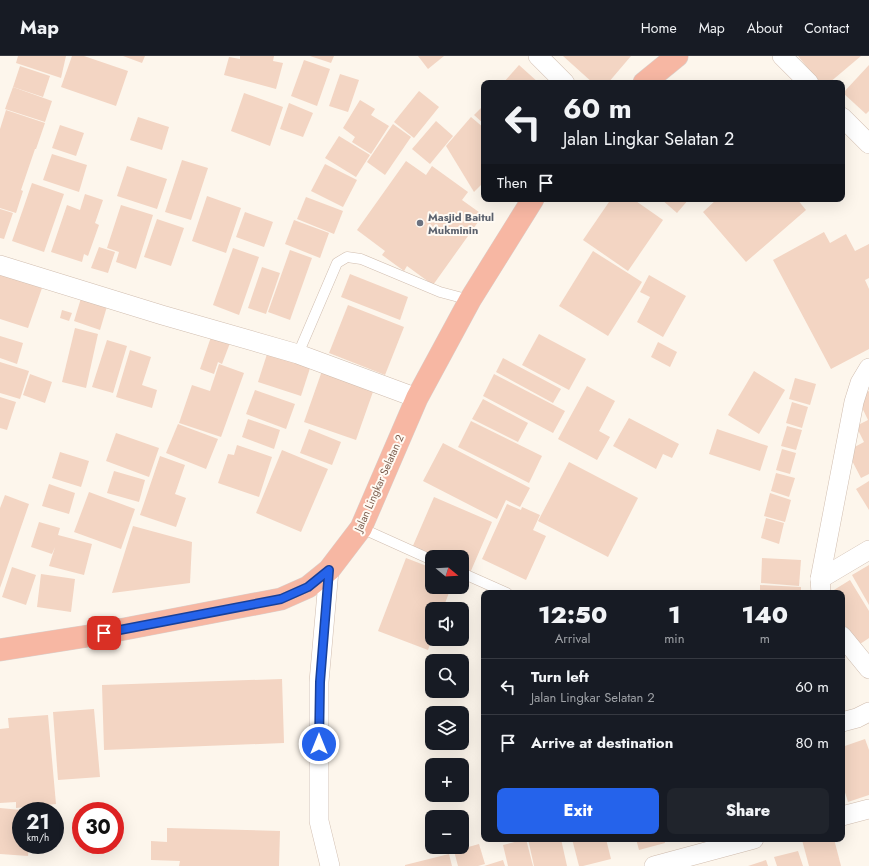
<!DOCTYPE html>
<meta charset="utf-8">
<style>
:root{--surface:#171b24;--page:#20242c;--text:#f1f3f6;--muted:#9ea1a6;--line:#363941;--accent:#2563eb}
body{margin:0;font-family:Jost,sans-serif;background:var(--page);color:var(--text);height:100vh;display:flex;flex-direction:column;font-size:15px;white-space:nowrap}
*{box-sizing:border-box;margin:0}
p{font-size:13px;color:var(--muted)}
.icon{flex:none;width:22px;height:22px;fill:none;stroke:currentColor;stroke-width:2;stroke-linecap:round;stroke-linejoin:round}
.map{position:relative;flex:1;overflow:hidden}
.sheet{position:absolute;left:481px;top:534px;width:364px;height:252px;display:flex;flex-direction:column;background:var(--surface);border-radius:8px;box-shadow:0 4px 16px #0002}
.sheet>*{flex:none}
.guide{position:absolute;left:481px;top:24px;width:364px;height:122px;border-radius:8px;box-shadow:0 4px 16px #0002;background:#171b24;color:var(--text);overflow:hidden}
.needle{width:26px;rotate:108deg}
.buttons{position:absolute;left:425px;top:494px;display:grid;gap:8px}
.buttons a{display:grid;place-items:center;width:44px;height:44px;border-radius:8px;background:var(--surface);box-shadow:0 4px 16px #0002;font-size:20px}
.speed{position:absolute;left:12px;top:746px;display:flex;gap:8px;font-size:20px;font-weight:700;text-align:center}
.speed>*{display:grid;place-content:center;width:52px;height:52px;border-radius:50%;background:var(--surface);box-shadow:0 4px 16px #0002;line-height:1}
.speed small{font-size:10px;font-weight:400}
.speed .limit{border:6px solid #d22;background:#fff;color:#111}
.pin{position:absolute;display:grid;place-items:center;width:34px;height:34px;color:#fff;margin:-17px;border-radius:8px;box-shadow:0 2px 6px #0006}
.me{position:absolute;width:44px;margin:-22px;rotate:0deg;stroke-linejoin:round;filter:drop-shadow(0 0 3px #0008)}
.turn{display:flex;align-items:center;gap:14px;height:84px;padding:0 16px;font-size:18px}
.turn .icon{width:52px;height:52px;stroke-width:2.5}
.turn b{display:block;font-size:28px;line-height:34px}
.then{display:flex;align-items:center;height:38px;padding:0 16px;background:#0003;gap:8px;font-size:15px}
.eta{display:flex;justify-content:space-evenly;align-items:center;height:68px;text-align:center}
.eta b{font-size:24px;font-weight:800;line-height:28px}
.action{display:flex;gap:8px;margin-top:auto;padding:8px 16px}
.action a{flex:1;height:46px;border-radius:8px;background:var(--accent);color:#fff;font-size:16px;font-weight:800;line-height:46px;text-align:center}
.action a+a{background:var(--page);color:var(--text)}
ul{padding:0;list-style:none}
li{display:flex;align-items:center;gap:12px;height:56px;padding:0 16px;border-top:1px solid var(--line)}
li div{flex:1}
li b{display:block;font-size:15px}
li em{font-style:normal}
header{display:flex;align-items:center;gap:24px;box-sizing:border-box;height:56px;padding:0 20px;background:var(--surface);border-bottom:1px solid var(--line)}
header strong{font-size:19px}
nav{display:flex;gap:22px;margin-inline-start:auto;font-size:14px}
.map>svg:first-child{display:block}
.building{fill:#f3d5c3}
.lines{fill:none;stroke-linecap:round;stroke-linejoin:round}
.lane-casing{stroke:#d1beb0;stroke-width:11}
.street-casing{stroke:#d1beb0;stroke-width:20}
.highway-casing{stroke:#dad1cd;stroke-width:23}
.lane{stroke:#fff;stroke-width:10}
.street{stroke:#fff;stroke-width:19}
.highway{stroke:#f7b7a3;stroke-width:22}
.route-casing{stroke:#184099;stroke-width:10}
.route{stroke:#2563eb;stroke-width:7}
.worship-dot{fill:#6b7280;stroke:#fffaf3;stroke-width:1.5}
.labels{text-anchor:middle;stroke-width:4;stroke-linejoin:round;paint-order:stroke}
.worship-label{font-size:11px;font-weight:bold;fill:#5b616d;stroke:#fffaf3;text-anchor:start}
.street-label{font-size:11px;fill:#7a5c4d;stroke:#fffaf3}
</style>
<header>
<strong>Map</strong>
<nav><a>Home</a><a>Map</a><a>About</a><a>Contact</a></nav>
</header>
<div class="map">
<svg width="869" height="810" viewBox="0 0 869 810">
<rect width="100%" height="100%" fill="#fdf6ec"/>
<!-- building -->
<g class="building">
<polygon points="18,0 66,0 61,22 16,7"/>
<polygon points="72,0 84,0 128,15 116,50 61,31"/>
<polygon points="123,0 145,0 142,7"/>
<polygon points="240,0 274,0 273,5 283,7 276,33 224,19 229,1 240,3"/>
<polygon points="310,0 334,0 331,7"/>
<polygon points="418,0 444,0 428,13"/>
<polygon points="563,0 631,0 608,27 593,27"/>
<polygon points="798,0 861,0 829,27 820,27"/>
<polygon points="304,4 330,13 317,50 291,40"/>
<polygon points="519,9 539,27 503,27"/>
<polygon points="869,9 869,55 866,58 843,37"/>
<polygon points="20,10 50,20 43,41 13,31"/>
<polygon points="340,18 359,24 348,56 329,50"/>
<polygon points="13,31 52,45 45,66 5,53"/>
<polygon points="419,35 439,51 414,82 394,66"/>
<polygon points="244,37 283,51 270,90 231,75"/>
<polygon points="360,44 375,53 371,59 389,70 371,98 352,86 355,81 343,72"/>
<polygon points="289,47 313,57 303,81 280,73"/>
<polygon points="484,49 484,68 474,59"/>
<polygon points="6,54 45,67 36,93 35,93 21,134 23,135 16,157 0,152 0,73"/>
<polygon points="138,61 169,71 162,94 130,84"/>
<polygon points="471,61 484,72 484,126 474,136 446,90"/>
<polygon points="436,65 453,80 430,108 412,93"/>
<polygon points="393,68 411,81 385,119 367,106"/>
<polygon points="60,69 84,77 76,100 52,92"/>
<polygon points="339,80 370,99 356,121 325,102"/>
<polygon points="52,98 87,109 79,136 43,124"/>
<polygon points="182,104 208,112 191,164 165,156"/>
<polygon points="406,105 426,119 432,110 468,136 462,144 483,159 433,229 407,210 404,215 382,199 385,195 357,174"/>
<polygon points="325,108 357,124 343,151 311,135"/>
<polygon points="127,110 167,123 157,153 117,140"/>
<polygon points="32,127 64,138 44,196 12,185"/>
<polygon points="85,138 103,144 95,167 99,169 88,200 84,198 82,206 51,196 67,149 80,154"/>
<polygon points="207,140 241,152 226,197 192,185"/>
<polygon points="306,141 343,155 334,178 297,163"/>
<polygon points="611,143 633,143 663,164 628,215 583,184"/>
<polygon points="661,143 689,143 677,157"/>
<polygon points="716,143 797,143 806,154 746,206 703,156 716,144"/>
<polygon points="121,149 153,159 136,213 116,206 119,196 107,192"/>
<polygon points="0,153 13,157 4,183 0,182"/>
<polygon points="245,156 273,166 264,191 236,181"/>
<polygon points="157,163 184,172 171,210 144,201"/>
<polygon points="294,164 329,177 320,202 285,188"/>
<polygon points="824,176 830,187 846,178 855,195 869,188 869,222 865,224 869,233 869,293 831,313 773,204"/>
<polygon points="99,191 115,196 108,217 91,212"/>
<polygon points="233,192 259,201 239,259 213,249"/>
<polygon points="290,194 312,202 290,264 268,256"/>
<polygon points="593,195 642,226 608,280 559,250"/>
<polygon points="262,211 280,217 266,258 248,252"/>
<polygon points="0,218 42,232 28,272 0,263"/>
<polygon points="350,218 408,241 400,264 341,241"/>
<polygon points="649,219 686,240 663,281 637,266 650,241 640,236"/>
<polygon points="82,239 108,247 100,274 74,265"/>
<polygon points="348,249 404,271 385,319 329,297"/>
<polygon points="62,254 72,257 69,265 60,262"/>
<polygon points="75,272 98,278 86,332 62,326"/>
<polygon points="539,278 586,303 569,334 522,309"/>
<polygon points="0,280 23,287 17,308 0,302"/>
<polygon points="211,281 230,287 222,308 218,306 214,318 200,313"/>
<polygon points="107,284 127,290 113,337 92,331"/>
<polygon points="658,286 677,296 670,311 651,301"/>
<polygon points="130,294 151,301 142,329 157,334 152,352 116,341"/>
<polygon points="268,295 311,309 301,340 258,326"/>
<polygon points="503,302 561,333 553,347 496,316"/>
<polygon points="0,306 29,315 20,343 0,337"/>
<polygon points="219,308 244,317 221,381 179,367 192,329 210,335"/>
<polygon points="323,312 375,330 356,384 304,366"/>
<polygon points="754,315 785,334 759,378 728,359"/>
<polygon points="30,318 52,326 45,347 23,339"/>
<polygon points="494,318 565,355 553,377 483,340"/>
<polygon points="795,322 816,328 810,349 789,343"/>
<polygon points="587,330 615,345 599,375 610,381 597,404 558,383"/>
<polygon points="255,334 295,348 286,373 246,358"/>
<polygon points="869,335 869,418 861,422 847,395 864,386 856,370 868,364 857,341"/>
<polygon points="0,341 16,346 7,374 0,372"/>
<polygon points="483,343 528,367 518,386 472,363"/>
<polygon points="792,346 808,351 802,372 786,367"/>
<polygon points="629,362 679,388 672,402 663,398 656,413 613,390"/>
<polygon points="248,363 280,374 274,393 242,381"/>
<polygon points="471,365 542,400 529,427 458,391"/>
<polygon points="178,368 218,383 206,413 166,397"/>
<polygon points="787,370 802,374 796,394 781,390"/>
<polygon points="309,373 341,386 332,409 300,397"/>
<polygon points="717,373 768,390 760,415 709,398"/>
<polygon points="116,377 159,392 149,421 106,405"/>
<polygon points="443,387 530,432 520,451 506,444 497,463 423,425"/>
<polygon points="237,389 272,401 259,441 218,427 228,398 234,399"/>
<polygon points="782,393 796,397 790,418 776,414"/>
<polygon points="282,394 328,413 301,476 256,457"/>
<polygon points="60,396 89,405 81,431 52,422"/>
<polygon points="160,400 185,409 175,438 186,442 176,471 140,459"/>
<polygon points="569,406 638,442 608,501 538,465"/>
<polygon points="114,415 145,424 139,446 107,437"/>
<polygon points="776,417 795,422 789,441 771,435"/>
<polygon points="869,425 869,454 856,433"/>
<polygon points="49,428 75,437 69,458 42,450"/>
<polygon points="89,436 135,453 121,493 74,476"/>
<polygon points="770,437 791,444 785,466 764,460"/>
<polygon points="5,439 29,448 0,532 0,452"/>
<polygon points="434,441 492,466 470,517 462,513 462,501 433,501 412,492"/>
<polygon points="507,448 521,454 522,451 540,459 533,474 546,480 526,524 482,503"/>
<polygon points="766,462 784,467 779,488 761,482"/>
<polygon points="39,466 60,472 58,479 92,488 84,519 49,510 55,491 52,498 31,491"/>
<polygon points="133,470 192,486 190,527 112,537"/>
<polygon points="406,502 432,512 432,531 451,531 443,553 432,553 432,582 428,594 378,575"/>
<polygon points="762,502 801,504 799,530 761,527"/>
<polygon points="869,509 869,549 852,519"/>
<polygon points="12,511 36,519 26,549 2,541"/>
<polygon points="41,518 75,523 71,556 37,551"/>
<polygon points="850,524 869,555 869,582 857,590 842,565 842,537 829,537"/>
<polygon points="760,529 801,531 801,537 760,537"/>
<polygon points="282,623 284,687 104,694 102,629"/>
<polygon points="94,653 100,721 58,724 53,656"/>
<polygon points="48,659 56,748 16,752 16,746 0,747 0,673 9,672 8,662"/>
<polygon points="865,683 869,694 869,739 848,746 842,727 842,691"/>
<polygon points="0,752 21,754 21,789 29,789 28,800 0,798"/>
<polygon points="167,772 280,775 279,810 179,810 180,805 151,804 151,785 167,786"/>
<polygon points="526,783 533,810 508,810 503,789"/>
<polygon points="528,783 561,783 567,810 534,810"/>
<polygon points="572,783 606,783 611,803 583,810 579,810"/>
<polygon points="636,783 664,783 665,787 639,794"/>
<polygon points="834,783 841,810 809,810 802,784"/>
<polygon points="479,788 485,808 478,810 458,810 454,795"/>
<polygon points="798,795 803,810 777,810 774,801"/>
<polygon points="449,798 452,810 405,810 405,809"/>
<polygon points="503,804 505,810 484,810"/>
<polygon points="766,804 768,810 748,810"/>
</g>
<g class="lines">
<!-- lane casing -->
<g class="lane-casing">
<g id="lane">
<polyline points="298,298 337,207 347,201 361,203 440,236 470,244"/>
<polyline points="361,472 432,504"/>
<polyline points="462,517 507,537"/>
</g>
</g>
<!-- street casing -->
<g class="street-casing">
<g id="street">
<polyline points="538,0 565,27"/>
<polyline points="782,0 809,27"/>
<polyline points="842,61 869,88"/>
<polyline points="0,209 162,259 298,298 417,342"/>
<polyline points="329,514 319,626 319,765 330,810"/>
<polyline points="820,523 869,494"/>
<polyline points="821,537 820,523 854,346 860,327 869,312"/>
<polyline points="842,580 869,613"/>
<polyline points="842,666 857,662 869,656"/>
<polyline points="842,760 869,753"/>
<polyline points="654,810 754,783"/>
</g>
</g>
<!-- highway casing -->
<g class="highway-casing">
<g id="highway">
<polyline points="644,27 677,0"/>
<polyline points="0,594 88,580 281,543 308,531 329,514 361,472 417,342 470,244 533,143"/>
</g>
</g>
<!-- lane -->
<use href="#lane" class="lane"/>
<!-- street -->
<use href="#street" class="street"/>
<!-- highway -->
<use href="#highway" class="highway"/>
</g>
<g class="lines">
<!-- route casing -->
<g class="route-casing">
<polyline id="route" points="104,577 281,543 308,531 329,514 320,626 319,688"/>
</g>
<!-- route -->
<use href="#route" class="route"/>
</g>
<!-- markers -->
<circle class="worship-dot" cx="420" cy="167" r="4"/>
<g class="labels">
<!-- worship labels -->
<g class="worship-label">
<text x="428" y="165">Masjid Baitul<tspan x="428" dy="13">Mukminin</tspan></text>
</g>
<!-- street labels -->
<g class="street-label">
<text transform="translate(379 427) rotate(-66)" y="4">Jalan Lingkar Selatan 2</text>
</g>
</g>
</svg>
<div class="buttons">
<a><svg class="needle" viewBox="-14 -14 28 28"><path d="M0-13l5 13h-10z" fill="#e53935"/><path d="M0 13l5-13h-10z" fill="#9ea1a6"/></svg></a>
<a><svg class="icon" aria-label="sound" viewBox="0 0 24 24"><path d="M4 9h4l5-4v14l-5-4H4zM17 9q2 3 0 6"/></svg></a>
<a><svg class="icon" aria-label="search" viewBox="0 0 24 24"><circle cx="10" cy="10" r="6"/><path d="M15 15l6 6"/></svg></a>
<a><svg class="icon" aria-label="layers" viewBox="0 0 24 24"><path d="M12 4l9 5-9 5-9-5zM3 14l9 5 9-5"/></svg></a>
<a>+</a>
<a>−</a>
</div>
<div class="speed"><div>21<small>km/h</small></div><div class="limit">30</div></div>
<div class="pin" style="left:104px;top:577px;background:#d93025"><svg class="icon" aria-label="arrive" viewBox="0 0 24 24"><path d="M6 21V4h12l-3 4 3 4H6"/></svg></div>
<svg class="me" style="left:319px;top:688px" viewBox="-20 -20 40 40"><circle r="17" fill="#2563eb" stroke="#fff" stroke-width="3"/><path d="M0-11L8 9 0 5-8 9z" fill="#fff"/></svg>
<div class="guide">
<div class="turn"><svg class="icon" aria-label="left" viewBox="0 0 24 24"><path d="M17 20v-9H6M10 6l-5 5 5 5"/></svg><div><b>60 m</b>Jalan Lingkar Selatan 2</div></div>
<div class="then">Then<svg class="icon" aria-label="arrive" viewBox="0 0 24 24"><path d="M6 21V4h12l-3 4 3 4H6"/></svg></div>
</div>
<section class="sheet">
<div class="eta">
<div><b>12:50</b><p>Arrival</p></div>
<div><b>1</b><p>min</p></div>
<div><b>140</b><p>m</p></div>
</div>
<ul>
<li><svg class="icon" aria-label="left" viewBox="0 0 24 24"><path d="M17 20v-9H6M10 6l-5 5 5 5"/></svg><div><b>Turn left</b><p>Jalan Lingkar Selatan 2</p></div><em>60 m</em></li>
<li><svg class="icon" aria-label="arrive" viewBox="0 0 24 24"><path d="M6 21V4h12l-3 4 3 4H6"/></svg><div><b>Arrive at destination</b></div><em>80 m</em></li>
</ul>
<div class="action"><a>Exit</a><a>Share</a></div>
</section>
</div>
